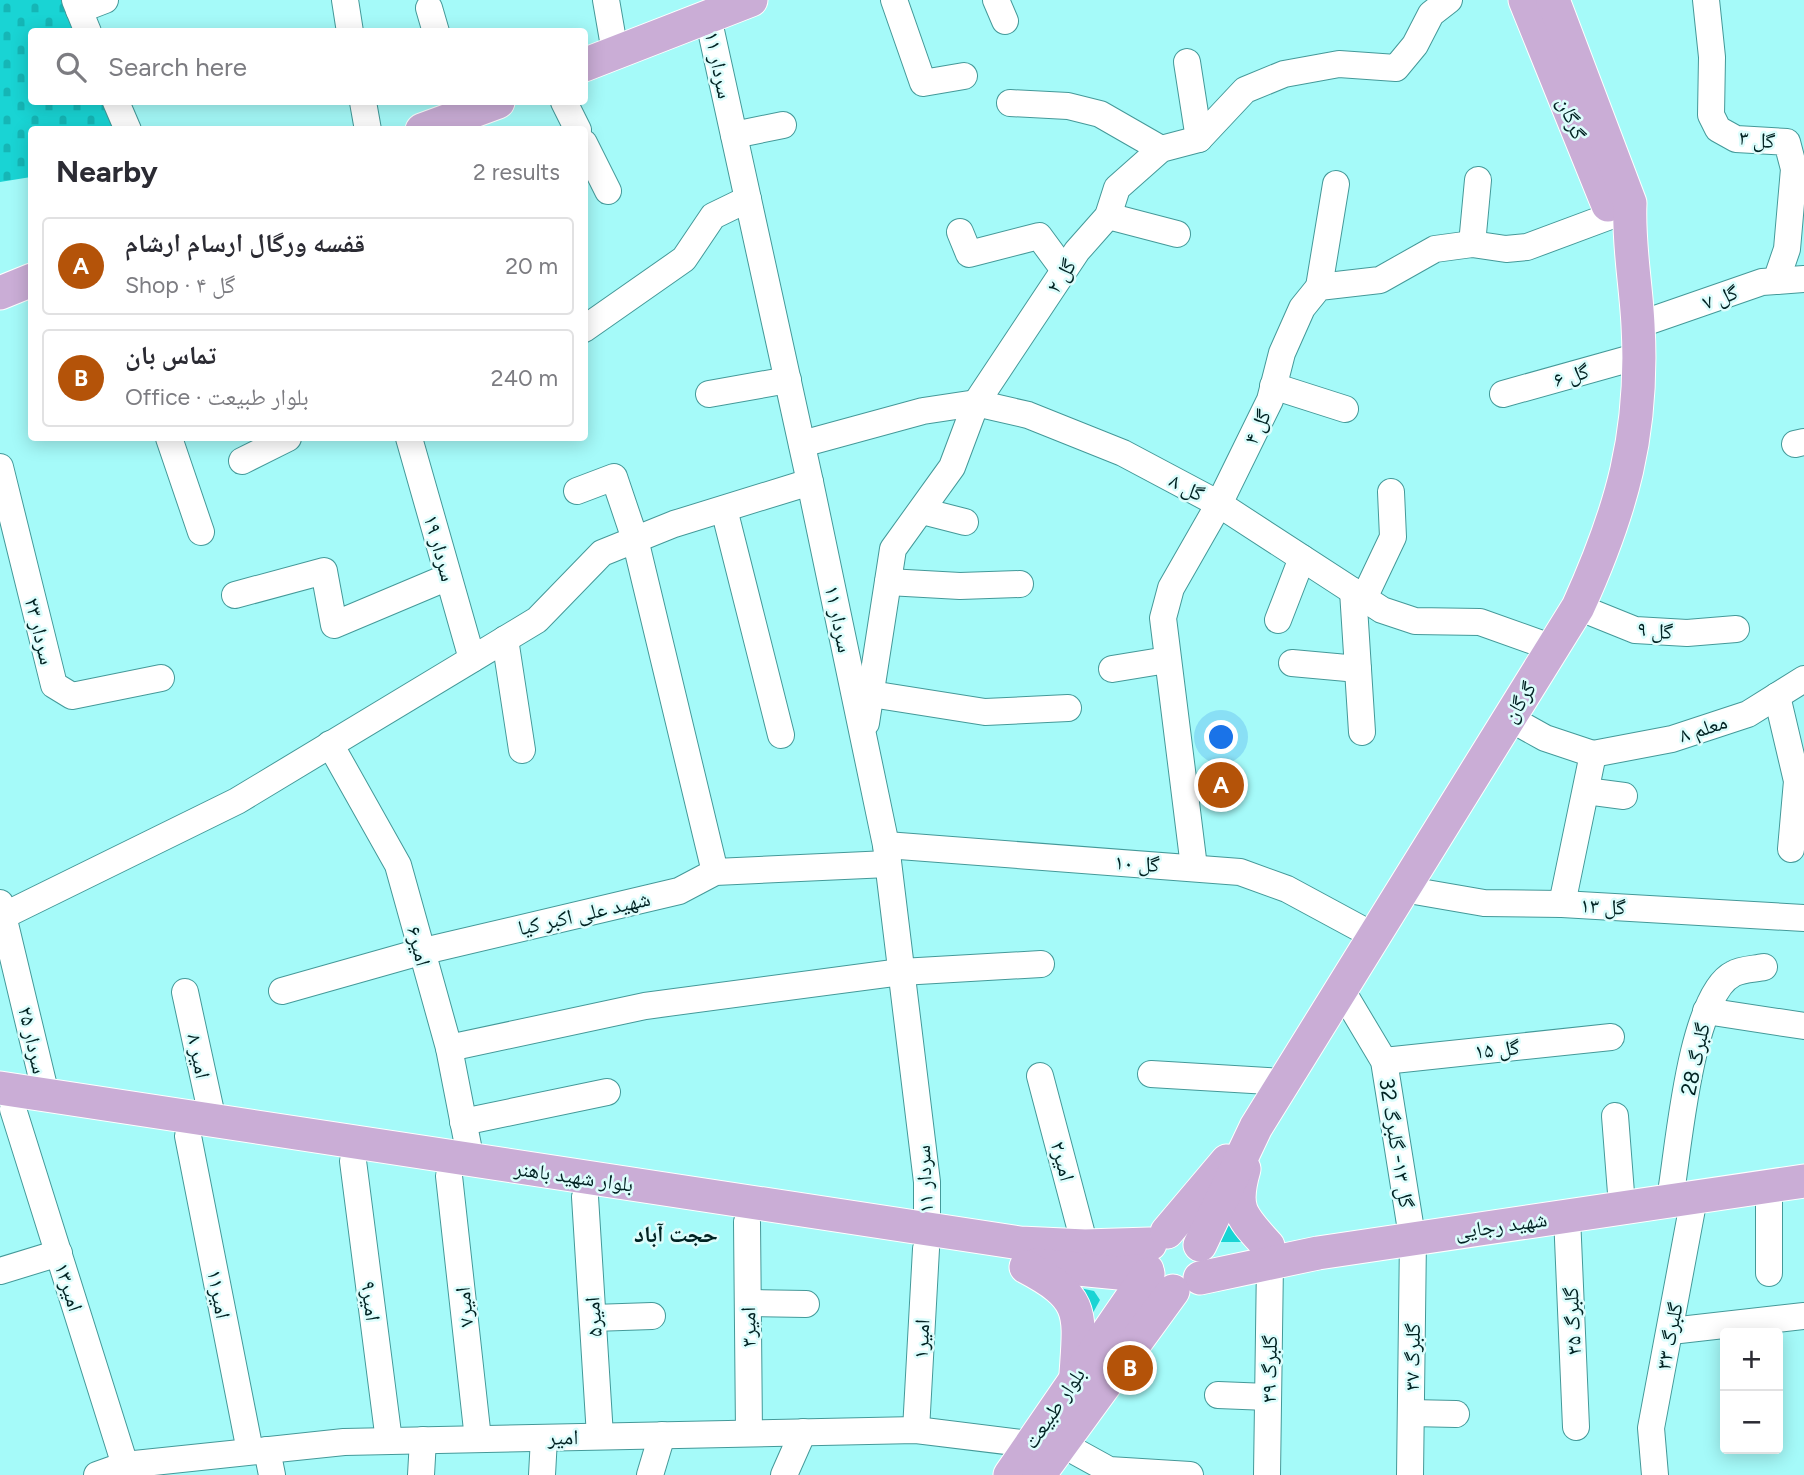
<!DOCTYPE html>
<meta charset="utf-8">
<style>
:root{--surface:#fff;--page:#f7f7f7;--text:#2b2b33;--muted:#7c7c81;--line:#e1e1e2;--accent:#b45309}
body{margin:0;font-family:Figtree,"Noto Naskh Arabic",sans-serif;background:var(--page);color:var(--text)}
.controls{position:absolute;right:21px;bottom:21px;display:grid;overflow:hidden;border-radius:7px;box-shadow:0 4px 18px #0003}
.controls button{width:63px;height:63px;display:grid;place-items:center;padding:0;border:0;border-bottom:2px solid var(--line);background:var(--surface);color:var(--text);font:35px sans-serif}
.you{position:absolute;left:1222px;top:738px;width:24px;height:24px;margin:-18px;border:5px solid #fff;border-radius:50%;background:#1a73e8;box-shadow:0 0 0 10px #1a73e833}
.badge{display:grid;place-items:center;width:46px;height:46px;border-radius:50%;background:var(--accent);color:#fff;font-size:23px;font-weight:700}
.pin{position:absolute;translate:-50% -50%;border:4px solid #fff;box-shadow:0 2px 7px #0006}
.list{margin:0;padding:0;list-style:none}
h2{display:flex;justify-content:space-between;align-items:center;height:91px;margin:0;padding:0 28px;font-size:30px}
h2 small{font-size:23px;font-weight:400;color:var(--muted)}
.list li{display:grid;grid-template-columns:46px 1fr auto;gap:21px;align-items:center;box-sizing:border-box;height:98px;margin:0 14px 14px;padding:0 14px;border:2px solid var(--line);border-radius:7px}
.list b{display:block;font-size:26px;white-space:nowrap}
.list p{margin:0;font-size:23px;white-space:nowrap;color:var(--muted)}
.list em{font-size:23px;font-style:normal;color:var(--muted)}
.icon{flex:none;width:38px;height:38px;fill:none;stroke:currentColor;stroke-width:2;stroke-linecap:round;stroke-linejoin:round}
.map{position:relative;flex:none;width:1804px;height:1475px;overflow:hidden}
.search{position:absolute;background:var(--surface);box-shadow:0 4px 18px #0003;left:28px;top:28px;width:560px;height:77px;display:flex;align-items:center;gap:18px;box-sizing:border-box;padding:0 24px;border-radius:7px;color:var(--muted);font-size:26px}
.panel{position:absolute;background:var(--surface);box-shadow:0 4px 18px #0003;left:28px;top:126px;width:560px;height:315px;border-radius:7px}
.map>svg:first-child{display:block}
.green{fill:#19d4d4}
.cemetery{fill:url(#cemetery-stones)}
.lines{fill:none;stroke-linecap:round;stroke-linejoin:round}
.minor-casing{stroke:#499;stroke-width:28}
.major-casing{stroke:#fff;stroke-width:35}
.minor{stroke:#fff;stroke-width:26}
.major{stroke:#caadd6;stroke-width:33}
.labels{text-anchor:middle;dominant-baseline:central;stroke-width:5;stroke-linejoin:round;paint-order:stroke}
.street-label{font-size:21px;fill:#022;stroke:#ddfdfc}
.neighbourhood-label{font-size:23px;font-weight:bold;fill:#022;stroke:#ddfdfc}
</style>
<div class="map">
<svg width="1804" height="1475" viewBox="0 0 1804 1475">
<defs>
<pattern id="cemetery-stones" width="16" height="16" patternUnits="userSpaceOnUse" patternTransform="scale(1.75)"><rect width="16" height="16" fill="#19d4d4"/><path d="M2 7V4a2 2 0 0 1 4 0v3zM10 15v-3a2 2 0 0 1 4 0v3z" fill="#15b6b6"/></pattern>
</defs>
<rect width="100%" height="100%" fill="#a5faf9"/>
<g class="green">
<path d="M 1232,1211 L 1260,1242 L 1215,1242 Z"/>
<path d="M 1070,1286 L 1094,1291 L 1100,1300 L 1089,1320 Z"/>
</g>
<path class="cemetery" d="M 0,0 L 63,0 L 76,31 L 32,32 L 32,102 L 105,102 L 116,129 L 32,130 L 31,177 L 0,182 Z"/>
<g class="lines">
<g class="minor-casing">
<g id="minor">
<path d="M 75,0 L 88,32"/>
<path d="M 345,0 L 350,32"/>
<path d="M 606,0 L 615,52"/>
<path d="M 894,0 L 923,83 L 964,76"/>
<path d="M 996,0 L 1005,21"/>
<path d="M 1706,0 L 1712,57 L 1711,115 L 1718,129 L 1736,139 L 1787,142 L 1794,169 L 1787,249 L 1776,281"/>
<path d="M 429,8 L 436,32"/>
<path d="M 79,10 L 105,0"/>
<path d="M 708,17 L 810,482 L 886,845 L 927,1182 L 927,1229"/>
<path d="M 1187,62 L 1199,139"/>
<path d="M 116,102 L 128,130"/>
<path d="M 363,102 L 368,130"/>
<path d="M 564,102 L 578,130"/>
<path d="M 1010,103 L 1068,106 L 1100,114 L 1161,149"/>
<path d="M 734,135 L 783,125"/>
<path d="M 584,143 L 608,191"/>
<path d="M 1108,216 L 1177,234"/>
<path d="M 960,232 L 969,254 L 1039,236 L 1064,270"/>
<path d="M 1472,244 L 1478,180"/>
<path d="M 1319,287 L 1336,184"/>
<path d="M 1638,325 L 1762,282 L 1804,279"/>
<path d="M 584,329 L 684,259 L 713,216 L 748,199"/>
<path d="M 1273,386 L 1345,409"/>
<path d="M 709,394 L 788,380"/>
<path d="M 1503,394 L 1639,356"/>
<path d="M 169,438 L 201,532"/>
<path d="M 409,438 L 472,659"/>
<path d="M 802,444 L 923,411 L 976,403 L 1028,415 L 1123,453 L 1219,504 L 1382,610 L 1415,621 L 1480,622 L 1553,648"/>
<path d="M 1795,444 L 1804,442"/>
<path d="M 242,461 L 288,438"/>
<path d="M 0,467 L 54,685 L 72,696 L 161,678"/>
<path d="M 577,491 L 614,477 L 635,539 L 715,872"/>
<path d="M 724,509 L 781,735"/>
<path d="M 922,511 L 965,522"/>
<path d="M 888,582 L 960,586 L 1020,584"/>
<path d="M 1353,591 L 1362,732"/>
<path d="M 235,595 L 324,571 L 334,625 L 448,577"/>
<path d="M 1364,598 L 1393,537 L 1391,492"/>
<path d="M 1578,607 L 1635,630 L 1687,633 L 1736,629"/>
<path d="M 1278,620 L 1302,558"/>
<path d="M 505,639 L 522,750"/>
<path d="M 1292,663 L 1358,669"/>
<path d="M 1112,669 L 1167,660"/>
<path d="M 871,694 L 985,712 L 1068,708"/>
<path d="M 1777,696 L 1797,781 L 1791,849"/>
<path d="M 1509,718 L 1545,738 L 1593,754"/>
<path d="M 866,723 L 893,549 L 952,467 L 976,403 L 1077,251 L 1108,216 L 1117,188 L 1161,149 L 1199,139 L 1245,90 L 1284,74 L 1339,64 L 1396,68 L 1415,45 L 1431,14 L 1449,0"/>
<path d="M 330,744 L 398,865 L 449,1048 L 471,1161"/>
<path d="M 1593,754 L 1672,739 L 1748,714 L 1804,679"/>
<path d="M 1586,791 L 1624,796"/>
<path d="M 886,845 L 1240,872 L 1287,889 L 1374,936"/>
<path d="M 1194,867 L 1163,618 L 1171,588 L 1219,504 L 1270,400 L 1282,353 L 1302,308 L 1319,287 L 1380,280 L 1435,249 L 1472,244 L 1506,249 L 1527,247 L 1613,215"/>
<path d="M 1403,889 L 1484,903 L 1562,904 L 1804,918"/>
<path d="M 0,903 L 46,1095"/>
<path d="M 1562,904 L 1593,754"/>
<path d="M 3,916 L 237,801 L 537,620 L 602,553 L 674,524 L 810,482"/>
<path d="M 1341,989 L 1384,1061 L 1410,1224"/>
<path d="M 282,991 L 420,952 L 679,891 L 715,872 L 888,864"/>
<path d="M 185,992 L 213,1121"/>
<path d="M 1706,1011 L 1804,1026"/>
<path d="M 449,1048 L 645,1006 L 901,972 L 1041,964"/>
<path d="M 1384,1061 L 1611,1037"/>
<path d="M 1151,1074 L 1284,1082"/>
<path d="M 1040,1076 L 1085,1246"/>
<path d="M 13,1109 L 125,1465"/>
<path d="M 1615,1116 L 1621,1193"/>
<path d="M 463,1122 L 607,1092"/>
<path d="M 188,1136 L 250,1451"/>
<path d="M 353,1161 L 389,1441"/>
<path d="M 449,1176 L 478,1439"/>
<path d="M 1672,1186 C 1679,1141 1692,994 1733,974 C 1741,969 1755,969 1764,967"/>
<path d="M 1769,1187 L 1769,1273"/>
<path d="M 585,1197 L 600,1436"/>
<path d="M 1567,1216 L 1576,1427"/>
<path d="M 747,1222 L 749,1433"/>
<path d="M 0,1271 L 59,1253"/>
<path d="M 748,1303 L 806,1304"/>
<path d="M 593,1318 L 652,1316"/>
<path d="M 1671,1331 L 1804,1316"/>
<path d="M 1218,1395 L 1268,1397"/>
<path d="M 1411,1413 L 1456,1414"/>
<path d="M 916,1430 L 926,1249"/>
<path d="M 1060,1443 L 1109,1470 L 1190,1475"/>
<path d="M 267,1450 L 272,1475"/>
<path d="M 97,1475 L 125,1465 L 344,1442 L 916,1430 L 1030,1444"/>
<path d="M 421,1475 L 423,1440"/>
<path d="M 542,1475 L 544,1438"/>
<path d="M 650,1475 L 662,1435"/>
<path d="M 784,1475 L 803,1432"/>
<path d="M 1267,1475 L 1270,1262"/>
<path d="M 1410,1475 L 1413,1238"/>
<path d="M 1655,1475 L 1651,1428 L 1694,1198"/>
</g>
</g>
<g class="major-casing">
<g id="major">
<path d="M 1525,0 L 1608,205"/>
<path d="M 584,65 L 751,0"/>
<path d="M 422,130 L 498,102"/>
<path d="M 0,293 L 32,280"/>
<path d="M 0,1088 L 1020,1243 L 1085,1246 L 1150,1244"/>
<path d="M 1244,1169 C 1232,1210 1242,1217 1268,1246"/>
<path d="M 1167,1232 L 1227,1161"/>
<path d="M 1200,1245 L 1256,1127 L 1578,607 C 1622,510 1644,433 1638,325 C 1636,284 1628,244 1630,203 L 1553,0"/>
<path d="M 1037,1265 L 1119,1273 L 1147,1270"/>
<path d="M 1026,1267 C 1085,1298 1080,1313 1076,1374"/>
<path d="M 1200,1278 L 1318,1253 L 1804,1181"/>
<path d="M 1010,1475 L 1148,1274"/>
<path d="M 1039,1475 L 1173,1291"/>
</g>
</g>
<use href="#minor" class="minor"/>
<use href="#major" class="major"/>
</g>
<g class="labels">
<g class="street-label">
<text transform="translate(719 65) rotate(78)">سردار ۱۱</text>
<text transform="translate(1572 118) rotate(68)">گرگان</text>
<text transform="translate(1757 139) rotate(7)">گل ۳</text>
<text transform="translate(1061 276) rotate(-57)">گل ۲</text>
<text transform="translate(1720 297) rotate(-19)">گل ۷</text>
<text transform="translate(1571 375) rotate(-16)">گل ۶</text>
<text transform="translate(1257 427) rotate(-64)">گل ۴</text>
<text transform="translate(1187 487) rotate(28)">گل ۸</text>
<text transform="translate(440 548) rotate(74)">سردار ۱۹</text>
<text transform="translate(839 619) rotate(78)">سردار ۱۱</text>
<text transform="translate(1655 630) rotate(6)">گل ۹</text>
<text transform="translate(40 631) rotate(76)">سردار ۲۳</text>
<text transform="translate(1519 702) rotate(-58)">گرگان</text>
<text transform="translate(1703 728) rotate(-18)">معلم ۸</text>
<text transform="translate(1137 863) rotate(4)">گل ۱۰</text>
<text transform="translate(1603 906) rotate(3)">گل ۱۳</text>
<text transform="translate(584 913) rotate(-13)">شهید علی اکبر کیا</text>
<text transform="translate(419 946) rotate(75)">امیر۶</text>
<text transform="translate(33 1040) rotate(77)">سردار ۲۵</text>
<text transform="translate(1497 1049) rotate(-6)">گل ۱۵</text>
<text transform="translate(199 1056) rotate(78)">امیر ۸</text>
<text transform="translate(1695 1059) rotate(-78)">گلبرگ 28</text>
<text transform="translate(1397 1143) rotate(81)">گل ۱۳- گلبرگ 32</text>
<text transform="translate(1063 1161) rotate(75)">امیر۲</text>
<text transform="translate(574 1176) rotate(8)">بلوار شهید باهنر</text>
<text transform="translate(924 1179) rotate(-93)">سردار ۱۱</text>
<text transform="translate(1501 1225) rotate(-8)">شهید رجایی</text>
<text transform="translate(69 1287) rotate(72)">امیر۱۳</text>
<text transform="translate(219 1294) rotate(79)">امیر۱۱</text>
<text transform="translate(371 1301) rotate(83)">امیر۹</text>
<text transform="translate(464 1307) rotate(-96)">امیر۷</text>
<text transform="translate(593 1317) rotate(-94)">امیر۵</text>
<text transform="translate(1572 1321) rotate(-93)">گلبرگ ۳۵</text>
<text transform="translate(748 1327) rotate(-91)">امیر۳</text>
<text transform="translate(1669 1336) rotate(-79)">گلبرگ ۳۳</text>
<text transform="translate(921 1339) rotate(-87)">امیر۱</text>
<text transform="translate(1412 1357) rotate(-89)">گلبرگ ۳۷</text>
<text transform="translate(1269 1369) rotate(-89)">گلبرگ ۳۹</text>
<text transform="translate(1054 1408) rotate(-56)">بلوار طبیعت</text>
<text transform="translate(563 1437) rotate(-1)">امیر</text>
</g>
<g class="neighbourhood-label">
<text x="676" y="1234">حجت آباد</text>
</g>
</g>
</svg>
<div class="controls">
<button>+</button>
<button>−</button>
</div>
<div class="you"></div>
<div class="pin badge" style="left:1221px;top:785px">A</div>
<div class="pin badge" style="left:1130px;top:1368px">B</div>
<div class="search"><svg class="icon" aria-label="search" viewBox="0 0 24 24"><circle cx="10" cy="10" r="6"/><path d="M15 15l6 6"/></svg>Search here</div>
<section class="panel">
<h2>Nearby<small>2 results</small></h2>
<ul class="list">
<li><span class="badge">A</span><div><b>قفسه ورگال ارسام ارشام</b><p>Shop · گل ۴</p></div><em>20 m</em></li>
<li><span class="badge">B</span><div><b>تماس بان</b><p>Office · بلوار طبیعت</p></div><em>240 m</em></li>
</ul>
</section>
</div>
